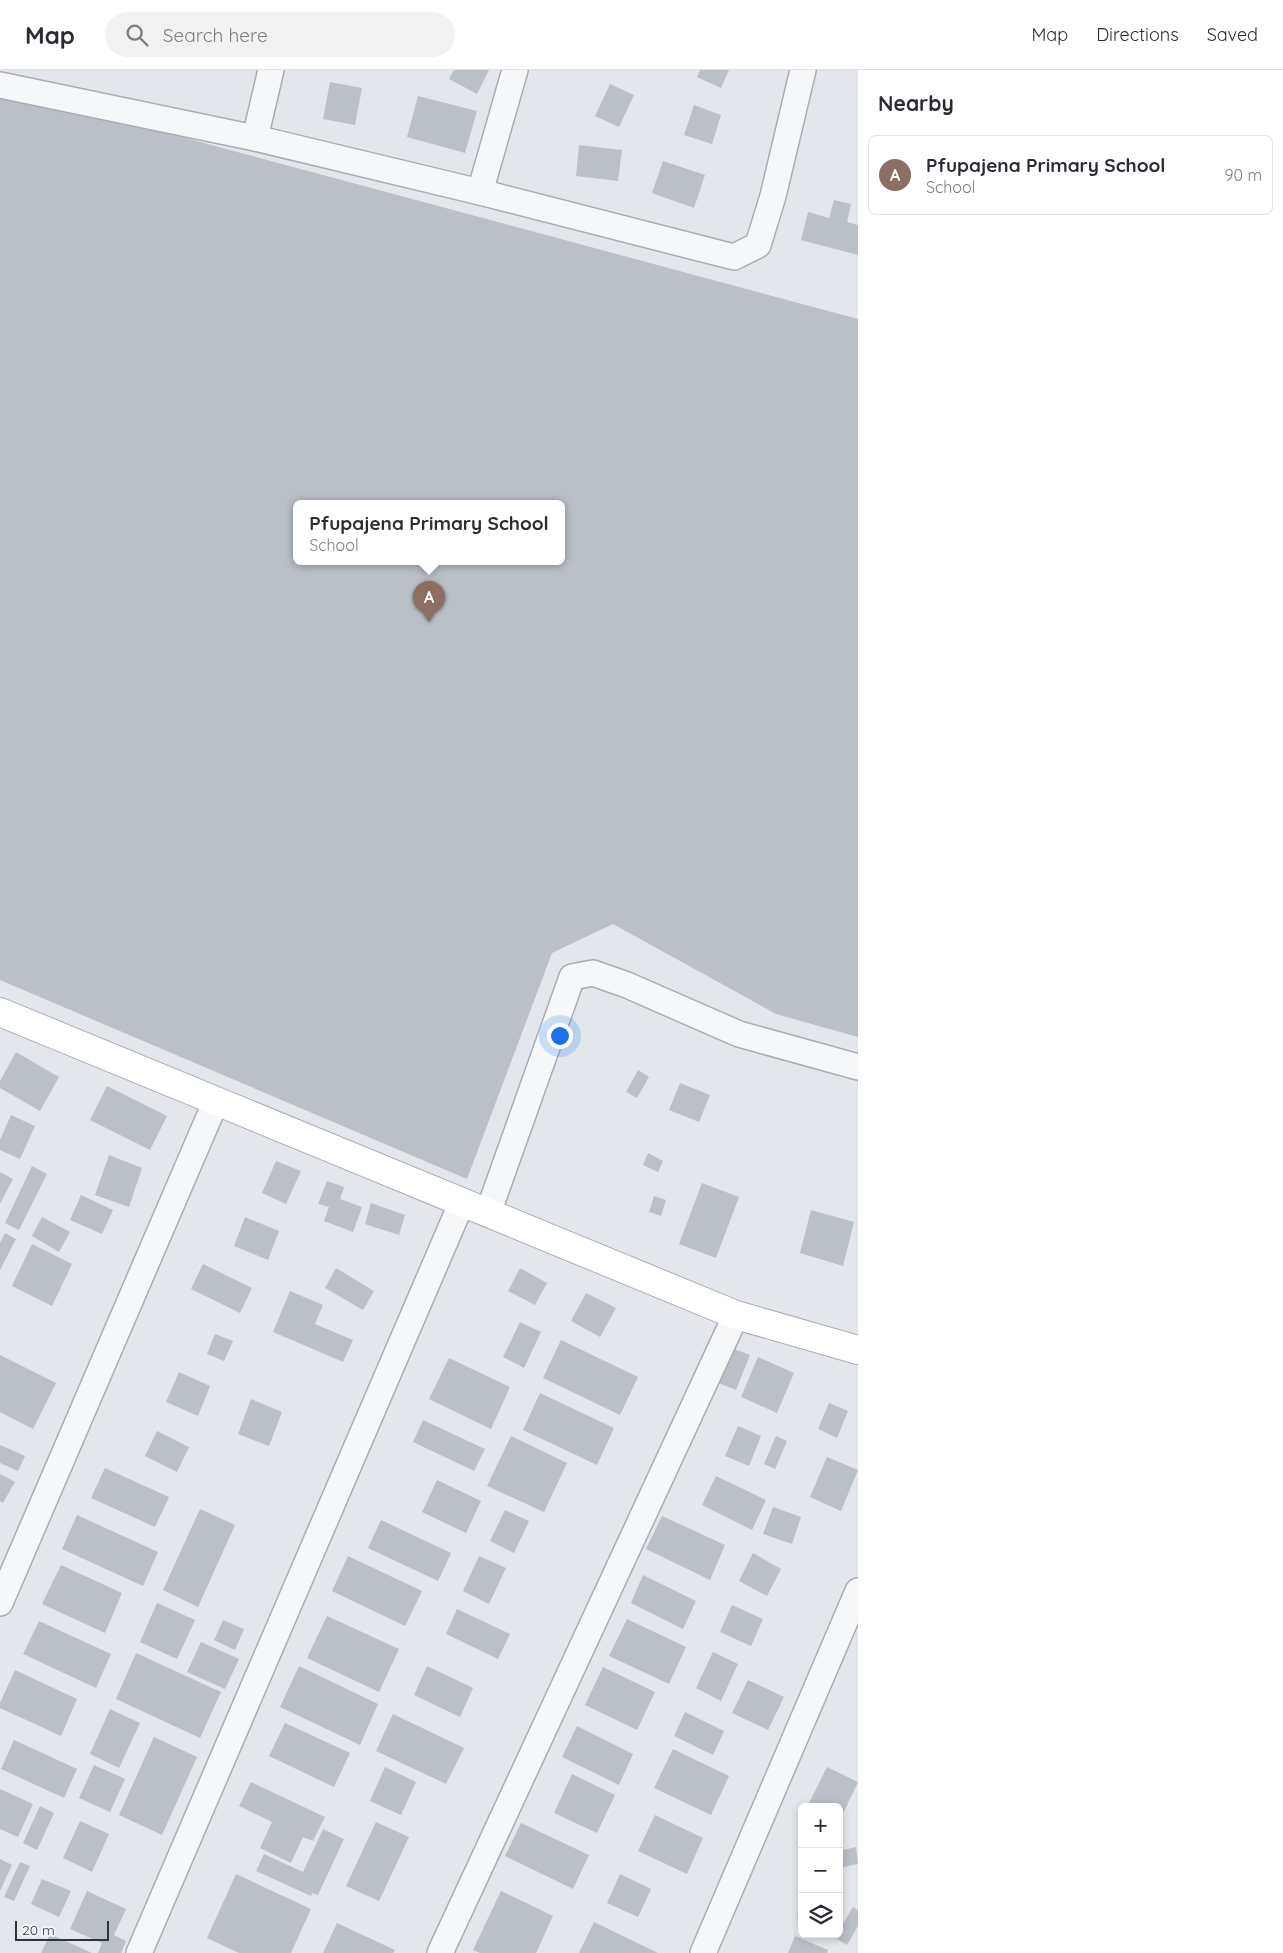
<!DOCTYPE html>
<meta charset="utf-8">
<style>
:root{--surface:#fff;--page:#f2f2f3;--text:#2b2b33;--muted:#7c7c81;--line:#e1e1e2;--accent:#c65267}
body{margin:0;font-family:Quicksand,sans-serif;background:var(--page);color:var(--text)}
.controls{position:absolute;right:15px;bottom:15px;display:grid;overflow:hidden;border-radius:8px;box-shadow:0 2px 8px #0003}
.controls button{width:45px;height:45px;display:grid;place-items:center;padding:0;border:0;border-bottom:1px solid var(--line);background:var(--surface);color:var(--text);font:25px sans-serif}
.scale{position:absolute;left:15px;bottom:12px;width:94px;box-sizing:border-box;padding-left:5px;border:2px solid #2c3441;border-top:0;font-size:14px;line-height:18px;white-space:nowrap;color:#2c3441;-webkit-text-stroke:4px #f3f5f8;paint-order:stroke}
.you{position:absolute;left:559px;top:965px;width:18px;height:18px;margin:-12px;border:4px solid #fff;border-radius:50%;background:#1a73e8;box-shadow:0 0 0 8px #1a73e833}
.badge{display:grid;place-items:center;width:32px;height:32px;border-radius:50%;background:var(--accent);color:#fff;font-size:16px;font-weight:700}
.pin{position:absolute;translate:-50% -41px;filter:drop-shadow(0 1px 2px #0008)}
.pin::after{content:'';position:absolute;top:26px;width:18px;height:15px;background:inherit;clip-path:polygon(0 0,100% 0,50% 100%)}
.popup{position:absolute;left:293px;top:430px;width:272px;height:65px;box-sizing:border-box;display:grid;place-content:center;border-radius:8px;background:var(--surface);filter:drop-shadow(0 1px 4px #0005);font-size:16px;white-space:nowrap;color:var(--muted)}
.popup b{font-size:19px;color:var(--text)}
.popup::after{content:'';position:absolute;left:50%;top:100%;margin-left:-10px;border:10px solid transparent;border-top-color:var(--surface)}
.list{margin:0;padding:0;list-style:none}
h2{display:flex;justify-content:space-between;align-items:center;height:65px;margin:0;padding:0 20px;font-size:21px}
h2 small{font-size:16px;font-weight:400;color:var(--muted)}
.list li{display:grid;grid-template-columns:32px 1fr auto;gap:15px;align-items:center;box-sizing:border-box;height:80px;margin:0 10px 10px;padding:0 10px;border:1px solid var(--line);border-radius:8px}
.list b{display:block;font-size:19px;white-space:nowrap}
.list p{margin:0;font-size:16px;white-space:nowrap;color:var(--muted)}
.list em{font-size:16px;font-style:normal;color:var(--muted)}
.icon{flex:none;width:28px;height:28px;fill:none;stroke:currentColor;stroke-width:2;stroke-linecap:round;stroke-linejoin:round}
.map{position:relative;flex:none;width:858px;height:1883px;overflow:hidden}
header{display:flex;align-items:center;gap:30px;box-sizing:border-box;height:70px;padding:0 25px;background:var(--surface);border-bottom:1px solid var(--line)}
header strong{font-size:24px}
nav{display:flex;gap:28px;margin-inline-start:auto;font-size:18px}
.search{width:350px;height:45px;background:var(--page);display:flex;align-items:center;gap:12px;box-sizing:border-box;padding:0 18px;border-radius:28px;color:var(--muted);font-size:19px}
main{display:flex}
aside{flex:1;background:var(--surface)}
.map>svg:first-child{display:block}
.building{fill:#bbc0c7;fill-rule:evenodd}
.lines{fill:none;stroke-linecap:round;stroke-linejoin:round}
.street-casing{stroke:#a8adb4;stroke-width:28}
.secondary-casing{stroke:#a8adb4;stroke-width:30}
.street{stroke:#f6f7f9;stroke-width:25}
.secondary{stroke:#fff;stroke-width:28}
</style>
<header>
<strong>Map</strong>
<div class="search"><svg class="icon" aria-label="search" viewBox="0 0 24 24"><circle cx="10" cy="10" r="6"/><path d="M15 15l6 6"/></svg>Search here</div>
<nav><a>Map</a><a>Directions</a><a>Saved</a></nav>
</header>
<main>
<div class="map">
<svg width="858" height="1883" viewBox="0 0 858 1883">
<rect width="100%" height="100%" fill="#e3e6ea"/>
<g class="building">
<path d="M 454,0 L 489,0 L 477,24 L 449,9 Z"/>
<path d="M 700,0 L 729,0 L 721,18 L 697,7 Z"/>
<path d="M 330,12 L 362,18 L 355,55 L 323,49 Z"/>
<path d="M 610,14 L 634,25 L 619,57 L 595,46 Z"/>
<path d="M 0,18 L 858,249 L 858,967 L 776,944 L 613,854 L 552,883 L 467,1109 L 0,910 ZM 296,433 L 562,433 L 562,491 L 296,491 Z"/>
<path d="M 418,26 L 477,41 L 465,83 L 407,67 Z"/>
<path d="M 694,35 L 721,45 L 712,74 L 684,65 Z"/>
<path d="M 579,75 L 622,80 L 618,111 L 576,106 Z"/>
<path d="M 663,91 L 705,105 L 694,138 L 652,123 Z"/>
<path d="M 834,130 L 851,134 L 847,152 L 858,155 L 858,185 L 801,170 L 808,142 L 829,148 Z"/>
<path d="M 16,982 L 59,1007 L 40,1041 L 0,1018 L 0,1011 Z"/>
<path d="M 638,1000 L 649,1007 L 637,1028 L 626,1022 Z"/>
<path d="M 680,1013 L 710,1025 L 699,1052 L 669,1040 Z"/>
<path d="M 107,1016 L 167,1046 L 150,1080 L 90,1050 Z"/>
<path d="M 11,1045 L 35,1056 L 20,1089 L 0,1080 L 0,1070 Z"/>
<path d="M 648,1083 L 663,1091 L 658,1102 L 643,1095 Z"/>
<path d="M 109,1085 L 142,1098 L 129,1137 L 95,1125 Z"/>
<path d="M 276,1091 L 301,1101 L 286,1134 L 262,1123 Z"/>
<path d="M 32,1096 L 47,1104 L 19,1160 L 5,1153 Z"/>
<path d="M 0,1102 L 13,1109 L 0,1134 Z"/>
<path d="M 327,1111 L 344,1117 L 340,1129 L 362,1137 L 353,1162 L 324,1151 L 329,1137 L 318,1134 Z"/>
<path d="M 702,1113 L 739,1127 L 716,1188 L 679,1174 Z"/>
<path d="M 81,1125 L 113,1140 L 102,1164 L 70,1150 Z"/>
<path d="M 654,1126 L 666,1130 L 661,1146 L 649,1142 Z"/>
<path d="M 371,1133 L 405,1145 L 399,1165 L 365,1154 Z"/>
<path d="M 811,1140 L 854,1152 L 843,1196 L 800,1183 Z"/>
<path d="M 42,1147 L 70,1162 L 59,1182 L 32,1166 Z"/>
<path d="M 245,1147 L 279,1161 L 268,1190 L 234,1176 Z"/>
<path d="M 5,1163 L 16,1169 L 0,1200 L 0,1173 Z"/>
<path d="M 32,1174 L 72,1194 L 52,1236 L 12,1216 Z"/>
<path d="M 203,1194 L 252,1218 L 240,1243 L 191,1219 Z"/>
<path d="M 336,1198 L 374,1221 L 363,1240 L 325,1218 Z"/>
<path d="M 520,1198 L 547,1213 L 535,1235 L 508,1221 Z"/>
<path d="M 290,1221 L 323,1235 L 315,1254 L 353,1270 L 343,1292 L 273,1262 Z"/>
<path d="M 586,1223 L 616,1238 L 600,1267 L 571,1251 Z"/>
<path d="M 520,1252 L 541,1262 L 524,1298 L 503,1287 Z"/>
<path d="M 215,1264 L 233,1271 L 224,1291 L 207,1284 Z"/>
<path d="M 561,1270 L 638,1307 L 620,1345 L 543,1308 Z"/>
<path d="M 729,1277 L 750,1285 L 736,1320 L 716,1312 Z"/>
<path d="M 0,1285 L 56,1313 L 33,1359 L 0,1342 Z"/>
<path d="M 758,1287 L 794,1303 L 777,1343 L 741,1327 Z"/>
<path d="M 449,1288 L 510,1317 L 491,1359 L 429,1329 Z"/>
<path d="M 179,1302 L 210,1316 L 198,1346 L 166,1332 Z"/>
<path d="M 540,1323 L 614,1358 L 597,1395 L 523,1360 Z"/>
<path d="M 251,1329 L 282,1342 L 269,1376 L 238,1364 Z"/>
<path d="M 829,1333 L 848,1341 L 837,1368 L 818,1359 Z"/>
<path d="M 423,1350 L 485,1379 L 474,1401 L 413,1372 Z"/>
<path d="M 738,1356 L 761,1366 L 749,1396 L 725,1386 Z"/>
<path d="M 157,1361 L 189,1377 L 177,1402 L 145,1386 Z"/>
<path d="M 511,1366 L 567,1393 L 544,1442 L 487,1416 Z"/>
<path d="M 776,1366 L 787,1371 L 775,1399 L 764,1394 Z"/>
<path d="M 0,1375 L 25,1386 L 18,1401 L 0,1393 Z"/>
<path d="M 827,1387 L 858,1400 L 841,1441 L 810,1427 Z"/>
<path d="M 105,1398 L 169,1427 L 155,1457 L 91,1428 Z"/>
<path d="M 0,1404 L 15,1412 L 3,1433 L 0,1431 Z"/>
<path d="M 716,1406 L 766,1430 L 752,1460 L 702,1435 Z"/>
<path d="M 437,1410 L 481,1431 L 466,1463 L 422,1442 Z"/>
<path d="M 773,1437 L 801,1447 L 792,1474 L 763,1464 Z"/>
<path d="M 200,1439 L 235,1455 L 198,1537 L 163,1520 Z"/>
<path d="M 505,1440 L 529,1451 L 514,1483 L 490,1471 Z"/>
<path d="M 77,1445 L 158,1482 L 143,1516 L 62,1479 Z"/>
<path d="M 662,1446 L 725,1475 L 710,1510 L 646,1479 Z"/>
<path d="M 381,1450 L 451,1483 L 438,1511 L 368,1478 Z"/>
<path d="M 753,1483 L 781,1499 L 767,1526 L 739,1511 Z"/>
<path d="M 348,1486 L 422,1521 L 405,1556 L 332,1521 Z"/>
<path d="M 479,1486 L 506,1498 L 489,1534 L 463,1521 Z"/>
<path d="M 61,1495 L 122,1523 L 105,1563 L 42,1534 Z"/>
<path d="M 643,1505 L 696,1531 L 683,1559 L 631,1533 Z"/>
<path d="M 157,1533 L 195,1550 L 177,1589 L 140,1572 Z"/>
<path d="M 732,1535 L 763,1549 L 751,1576 L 720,1562 Z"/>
<path d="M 457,1539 L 510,1564 L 498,1589 L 446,1564 Z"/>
<path d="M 327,1546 L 399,1579 L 379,1622 L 307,1588 Z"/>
<path d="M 627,1549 L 686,1577 L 669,1614 L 609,1586 Z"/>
<path d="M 223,1550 L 244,1559 L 235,1580 L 214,1570 Z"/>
<path d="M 39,1551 L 111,1584 L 96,1618 L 23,1584 Z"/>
<path d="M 201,1572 L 239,1589 L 225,1619 L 187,1602 Z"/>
<path d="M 713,1582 L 738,1594 L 721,1631 L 696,1618 Z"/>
<path d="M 136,1583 L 221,1622 L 200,1668 L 116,1629 Z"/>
<path d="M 299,1596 L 378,1634 L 360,1675 L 280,1637 Z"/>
<path d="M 427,1596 L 473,1618 L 460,1647 L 414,1625 Z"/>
<path d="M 603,1597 L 655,1622 L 637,1660 L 585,1635 Z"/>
<path d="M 15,1600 L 77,1629 L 61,1666 L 0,1638 L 0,1633 Z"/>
<path d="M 748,1610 L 784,1627 L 768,1660 L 732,1643 Z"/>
<path d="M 110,1639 L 140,1653 L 119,1698 L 90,1684 Z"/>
<path d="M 685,1642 L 724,1661 L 713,1685 L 674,1666 Z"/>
<path d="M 393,1644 L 464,1678 L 446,1714 L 376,1681 Z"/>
<path d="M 285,1653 L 350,1683 L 334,1717 L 269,1686 Z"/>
<path d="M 577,1656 L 633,1684 L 619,1715 L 562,1687 Z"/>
<path d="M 154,1667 L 197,1687 L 162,1765 L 119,1745 Z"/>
<path d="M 14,1670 L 77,1699 L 64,1728 L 1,1699 Z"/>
<path d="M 673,1679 L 729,1706 L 711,1745 L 654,1718 Z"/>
<path d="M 94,1695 L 125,1709 L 110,1742 L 79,1728 Z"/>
<path d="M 385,1697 L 416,1712 L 401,1745 L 370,1731 Z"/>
<path d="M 827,1697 L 858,1712 L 839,1752 L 839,1737 L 812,1737 L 808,1735 Z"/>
<path d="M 572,1704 L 615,1725 L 597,1763 L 554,1743 Z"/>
<path d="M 251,1712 L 325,1747 L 313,1771 L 303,1767 L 291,1793 L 260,1778 L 272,1752 L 239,1736 Z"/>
<path d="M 0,1719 L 33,1734 L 18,1767 L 0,1759 Z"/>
<path d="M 40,1736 L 54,1743 L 37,1780 L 23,1773 Z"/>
<path d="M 655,1745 L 703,1768 L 687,1804 L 638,1781 Z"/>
<path d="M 80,1751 L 109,1764 L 92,1802 L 63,1788 Z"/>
<path d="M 376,1752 L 409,1767 L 379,1831 L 346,1816 Z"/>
<path d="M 521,1753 L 589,1785 L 573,1819 L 505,1786 Z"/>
<path d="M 323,1759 L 344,1769 L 318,1825 L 312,1823 L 311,1826 L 256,1801 L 264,1784 L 303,1802 Z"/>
<path d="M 856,1777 L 858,1794 L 839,1798 L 839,1781 Z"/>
<path d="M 0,1789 L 12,1795 L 0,1821 Z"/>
<path d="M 20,1792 L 30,1796 L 14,1831 L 4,1827 Z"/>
<path d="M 236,1804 L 311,1839 L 291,1883 L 239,1883 L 207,1868 Z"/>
<path d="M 620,1804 L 651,1819 L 638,1847 L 607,1833 Z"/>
<path d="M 42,1809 L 71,1821 L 59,1847 L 31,1834 Z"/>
<path d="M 87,1821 L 126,1839 L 114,1865 L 126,1871 L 121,1883 L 98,1883 L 102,1873 L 70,1859 Z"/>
<path d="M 501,1821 L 553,1846 L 536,1883 L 480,1883 L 473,1880 Z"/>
<path d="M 802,1835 L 802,1847 L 797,1845 Z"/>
<path d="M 853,1837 L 858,1840 L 858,1856 L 847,1875 L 835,1868 L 837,1864 L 839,1864 L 839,1860 Z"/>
<path d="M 594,1852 L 658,1883 L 579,1883 Z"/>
<path d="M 337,1853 L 395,1880 L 393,1883 L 323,1883 Z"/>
<path d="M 50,1864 L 92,1883 L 41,1883 Z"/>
<path d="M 795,1866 L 828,1880 L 827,1883 L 788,1883 Z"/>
</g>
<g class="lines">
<g class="street-casing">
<g id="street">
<path d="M 0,15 L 255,68 L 480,122 L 734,187 L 758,175 L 773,126 L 803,0"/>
<path d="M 255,68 L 271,0"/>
<path d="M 480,122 L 515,0"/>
<path d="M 488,1143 L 572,907 L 593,903 L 627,915 L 739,964 L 858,997"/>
<path d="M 0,1533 L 216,1031"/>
<path d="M 139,1883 L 462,1132"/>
<path d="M 440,1883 L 736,1245"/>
<path d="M 703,1883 L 858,1521"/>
</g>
</g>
<g class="secondary-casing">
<path id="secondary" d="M 0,942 L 736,1245 L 858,1280"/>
</g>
<use href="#street" class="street"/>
<use href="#secondary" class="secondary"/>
</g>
</svg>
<div class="controls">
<button>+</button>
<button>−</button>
<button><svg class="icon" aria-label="layers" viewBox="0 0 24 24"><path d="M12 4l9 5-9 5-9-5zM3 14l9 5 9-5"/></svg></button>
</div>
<div class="scale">20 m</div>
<div class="you"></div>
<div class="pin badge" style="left:429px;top:552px;background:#8d6e63">A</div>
<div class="popup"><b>Pfupajena Primary School</b>School</div>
</div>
<aside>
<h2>Nearby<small></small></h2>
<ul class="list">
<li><span class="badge" style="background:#8d6e63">A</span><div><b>Pfupajena Primary School</b><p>School</p></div><em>90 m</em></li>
</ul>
</aside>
</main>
